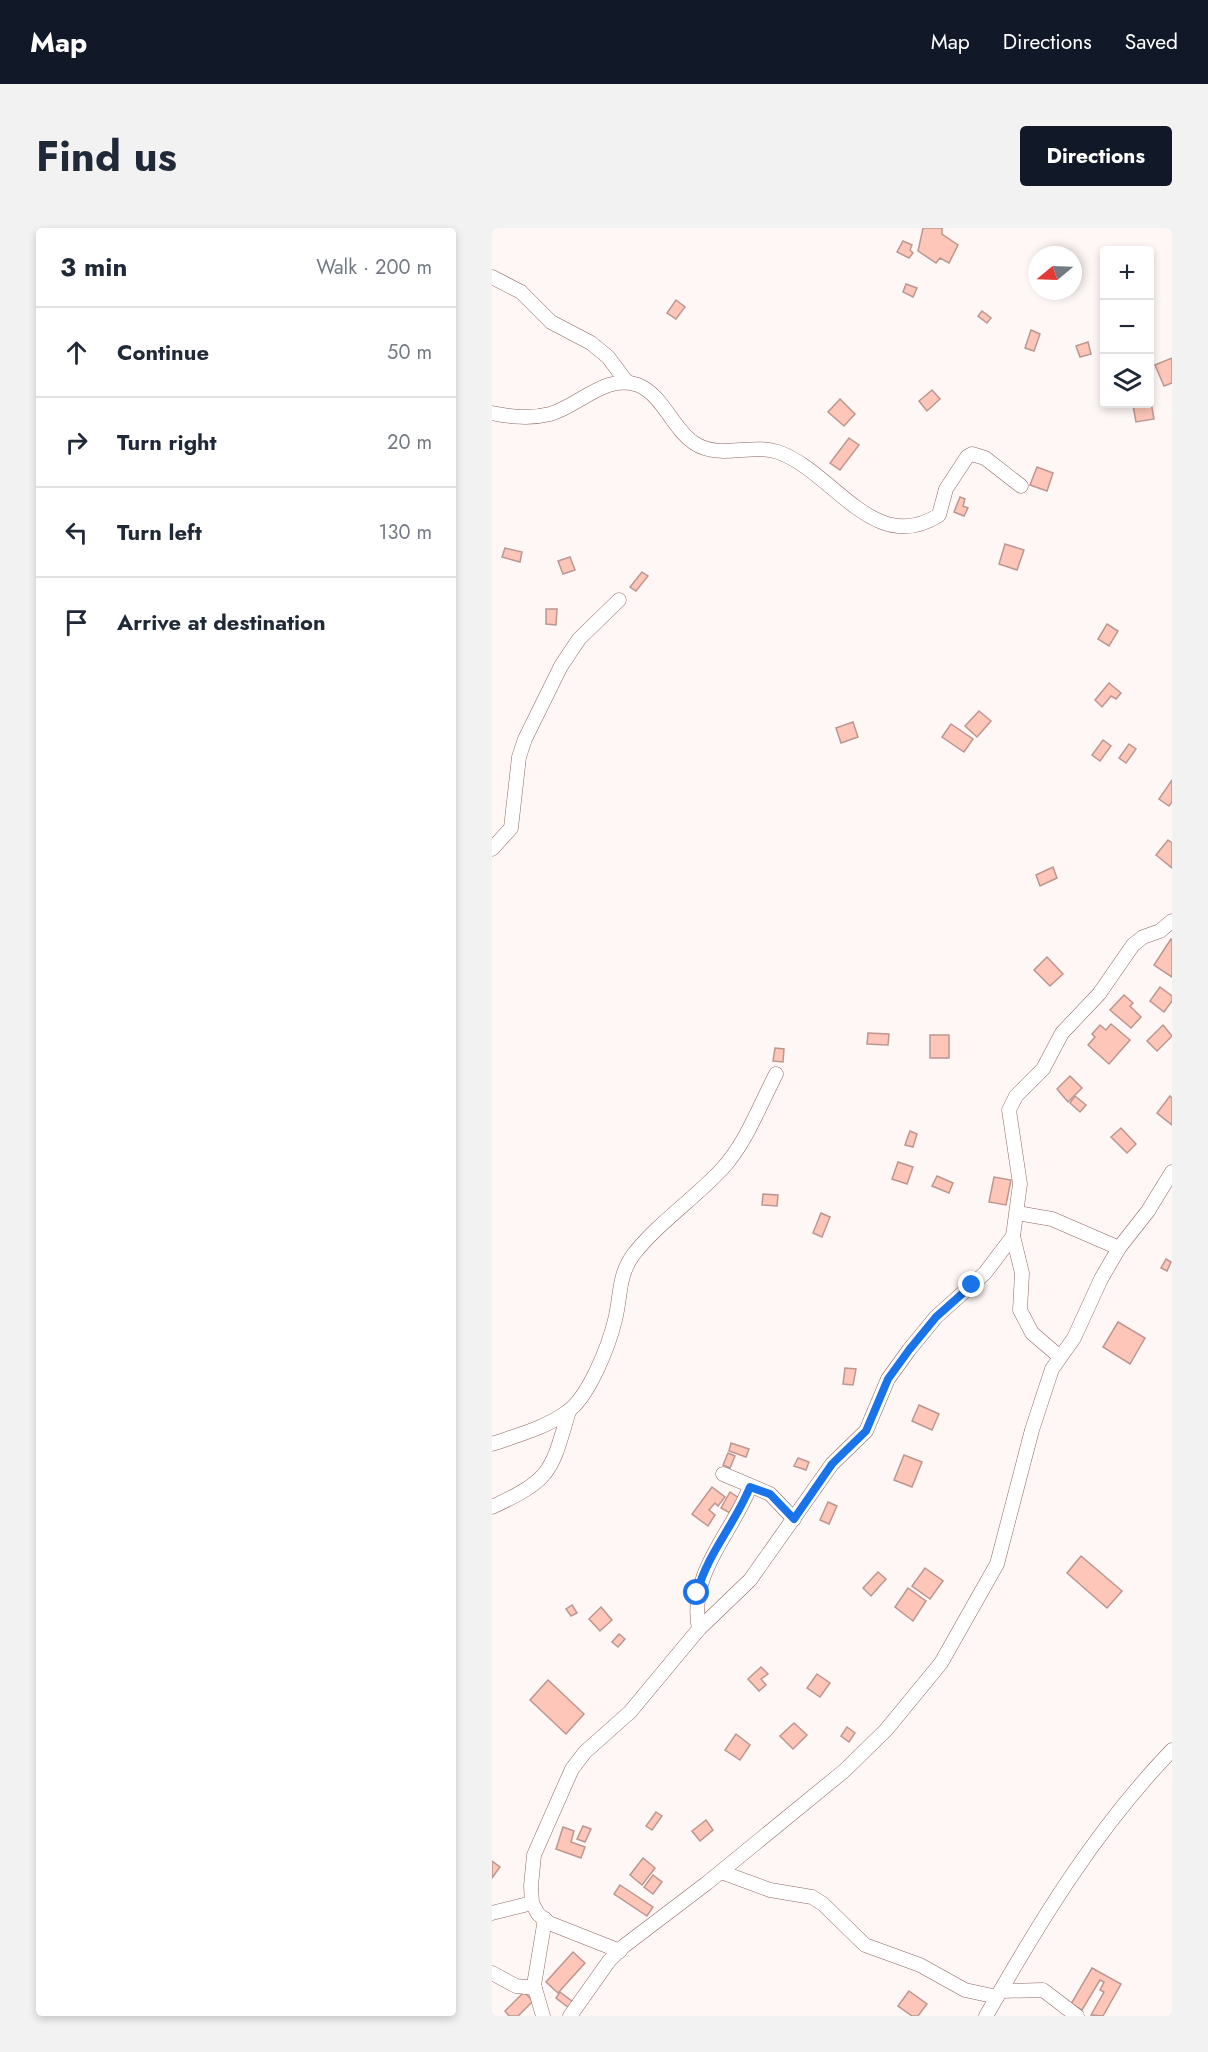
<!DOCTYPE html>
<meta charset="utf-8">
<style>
:root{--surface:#fff;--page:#f2f2f3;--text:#1f2937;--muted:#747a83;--line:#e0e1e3;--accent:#111827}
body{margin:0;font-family:Jost,sans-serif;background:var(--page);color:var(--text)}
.controls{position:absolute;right:18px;top:18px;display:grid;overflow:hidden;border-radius:6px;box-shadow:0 3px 9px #0003}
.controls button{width:54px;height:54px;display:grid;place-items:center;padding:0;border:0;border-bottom:2px solid var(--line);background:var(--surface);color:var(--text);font:30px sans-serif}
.compass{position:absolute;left:536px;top:18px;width:54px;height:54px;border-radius:50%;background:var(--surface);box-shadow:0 3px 9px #0003;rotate:251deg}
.stop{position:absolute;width:18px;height:18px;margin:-14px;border:4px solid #1a73e8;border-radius:50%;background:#fff}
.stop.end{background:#1a73e8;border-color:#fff;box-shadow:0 2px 6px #0008}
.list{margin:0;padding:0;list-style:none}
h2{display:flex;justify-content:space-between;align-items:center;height:78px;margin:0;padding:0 24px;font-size:26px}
h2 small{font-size:20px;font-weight:400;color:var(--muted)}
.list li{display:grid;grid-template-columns:39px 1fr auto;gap:18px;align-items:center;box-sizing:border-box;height:90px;padding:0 24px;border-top:2px solid var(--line)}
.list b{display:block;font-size:22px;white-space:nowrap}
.list em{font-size:20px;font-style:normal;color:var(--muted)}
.icon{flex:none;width:33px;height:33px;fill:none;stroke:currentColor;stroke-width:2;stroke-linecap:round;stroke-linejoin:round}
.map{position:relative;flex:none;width:680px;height:1788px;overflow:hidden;border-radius:6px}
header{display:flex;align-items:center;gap:36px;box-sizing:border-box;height:84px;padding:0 30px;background:var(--accent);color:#fff}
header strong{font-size:28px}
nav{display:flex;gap:33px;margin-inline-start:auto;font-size:21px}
.intro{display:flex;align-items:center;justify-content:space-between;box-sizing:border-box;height:144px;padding:0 36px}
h1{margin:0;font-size:42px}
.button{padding:15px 27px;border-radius:6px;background:var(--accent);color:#fff;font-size:21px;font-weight:700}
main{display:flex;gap:36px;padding:0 36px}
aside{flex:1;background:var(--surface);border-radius:6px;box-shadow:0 3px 9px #0003}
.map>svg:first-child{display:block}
.building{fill:#fec5b9;stroke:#bc978f;stroke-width:1.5}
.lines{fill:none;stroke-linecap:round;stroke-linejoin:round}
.street-casing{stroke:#8b6861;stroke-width:15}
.street{stroke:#fff;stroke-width:14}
.route{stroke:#1a73e8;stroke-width:8}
</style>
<header>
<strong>Map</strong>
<nav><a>Map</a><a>Directions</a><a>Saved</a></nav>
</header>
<div class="intro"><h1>Find us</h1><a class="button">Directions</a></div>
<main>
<aside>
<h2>3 min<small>Walk · 200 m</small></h2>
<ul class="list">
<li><svg class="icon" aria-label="ahead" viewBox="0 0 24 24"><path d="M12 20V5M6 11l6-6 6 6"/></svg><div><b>Continue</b></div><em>50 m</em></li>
<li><svg class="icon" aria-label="right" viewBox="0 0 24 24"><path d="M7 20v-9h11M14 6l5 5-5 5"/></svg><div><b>Turn right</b></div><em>20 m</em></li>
<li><svg class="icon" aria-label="left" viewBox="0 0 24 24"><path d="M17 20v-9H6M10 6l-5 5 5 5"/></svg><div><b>Turn left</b></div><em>130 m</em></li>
<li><svg class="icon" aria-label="arrive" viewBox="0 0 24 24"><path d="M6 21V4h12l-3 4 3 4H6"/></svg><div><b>Arrive at destination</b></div></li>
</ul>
</aside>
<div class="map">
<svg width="680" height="1788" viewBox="0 0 680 1788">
<rect width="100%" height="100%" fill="#fff7f5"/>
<g class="building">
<path d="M 431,0 L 450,0 L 450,6 L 466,17 L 457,35 L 448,30 L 444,35 L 426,23 Z"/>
<path d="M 411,13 L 420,17 L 418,22 L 421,25 L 417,30 L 405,24 Z"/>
<path d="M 414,56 L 425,60 L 421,69 L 411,64 Z"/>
<path d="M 184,72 L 193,79 L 184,91 L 175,85 Z"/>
<path d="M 490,83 L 499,90 L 495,95 L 486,88 Z"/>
<path d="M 539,102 L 548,106 L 542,123 L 533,120 Z"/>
<path d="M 596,114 L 599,126 L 588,129 L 584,118 Z"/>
<path d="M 680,130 L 680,155 L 672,158 L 663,137 Z"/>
<path d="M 440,162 L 448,171 L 435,183 L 427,173 Z"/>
<path d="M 348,171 L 363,186 L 352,198 L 336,184 Z"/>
<path d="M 659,174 L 662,191 L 644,194 L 641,177 Z"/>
<path d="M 357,210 L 367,217 L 348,242 L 338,235 Z"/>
<path d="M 545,239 L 561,245 L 555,263 L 538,257 Z"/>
<path d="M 468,269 L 473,271 L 471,278 L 476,280 L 472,288 L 462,284 Z"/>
<path d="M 513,316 L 532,322 L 525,342 L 507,336 Z"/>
<path d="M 13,320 L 30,324 L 28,334 L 10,329 Z"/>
<path d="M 78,329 L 83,342 L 71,346 L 66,333 Z"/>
<path d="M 150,344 L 156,348 L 144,363 L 138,359 Z"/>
<path d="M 54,381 L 65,381 L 64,397 L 54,396 Z"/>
<path d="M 615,396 L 626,403 L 617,418 L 606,411 Z"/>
<path d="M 617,455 L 629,465 L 624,471 L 619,468 L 610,479 L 603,472 Z"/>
<path d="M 487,483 L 499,493 L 485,509 L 473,498 Z"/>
<path d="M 361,494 L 366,509 L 349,515 L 344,500 Z"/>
<path d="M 459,496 L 481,511 L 472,524 L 450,509 Z"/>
<path d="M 611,512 L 619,518 L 608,533 L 600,527 Z"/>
<path d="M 637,516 L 644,521 L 634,535 L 627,530 Z"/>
<path d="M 680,552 L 680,574 L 677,578 L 667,571 Z"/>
<path d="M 676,612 L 680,615 L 680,640 L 664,627 Z"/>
<path d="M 561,639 L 565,650 L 548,658 L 544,647 Z"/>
<path d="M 679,711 L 680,712 L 680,749 L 662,737 Z"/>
<path d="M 555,729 L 571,746 L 558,758 L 542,742 Z"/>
<path d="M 668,759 L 680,768 L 680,773 L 672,784 L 658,773 Z"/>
<path d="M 632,767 L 641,775 L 638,778 L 649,789 L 639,800 L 618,782 Z"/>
<path d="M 619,796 L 638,812 L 617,836 L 596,817 L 603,809 L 600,806 L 608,797 L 614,802 Z"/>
<path d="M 671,797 L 680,808 L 665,823 L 655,813 Z"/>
<path d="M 376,805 L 397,806 L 396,817 L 375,816 Z"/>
<rect x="438" y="807" width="19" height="23"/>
<path d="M 283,820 L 292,821 L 291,834 L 281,833 Z"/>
<path d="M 578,848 L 590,860 L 576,874 L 565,861 Z"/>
<path d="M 583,868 L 594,877 L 588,884 L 578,875 Z"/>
<path d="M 678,868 L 680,870 L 680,897 L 665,885 Z"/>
<path d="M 629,900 L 644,916 L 635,925 L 619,909 Z"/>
<path d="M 418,903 L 425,906 L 421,919 L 413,917 Z"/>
<path d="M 406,934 L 421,939 L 415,956 L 400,951 Z"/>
<path d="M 445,948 L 461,955 L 457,965 L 440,958 Z"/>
<path d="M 502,949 L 519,952 L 514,977 L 497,974 Z"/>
<path d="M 271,966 L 286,967 L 285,978 L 270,977 Z"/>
<path d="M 329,985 L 338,989 L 330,1009 L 321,1005 Z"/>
<path d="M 674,1031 L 679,1034 L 675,1043 L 669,1040 Z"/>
<path d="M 626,1094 L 653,1110 L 638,1136 L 611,1119 Z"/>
<path d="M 353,1140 L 364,1141 L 361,1157 L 351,1156 Z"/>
<path d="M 427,1177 L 447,1186 L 440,1202 L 420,1193 Z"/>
<path d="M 239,1215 L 257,1221 L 254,1229 L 237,1223 Z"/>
<path d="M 236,1225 L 243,1228 L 238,1240 L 231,1237 Z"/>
<path d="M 412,1227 L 430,1234 L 420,1259 L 402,1252 Z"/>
<path d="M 306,1230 L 317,1234 L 314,1242 L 302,1238 Z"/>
<path d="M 220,1259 L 233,1269 L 226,1278 L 223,1275 L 217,1282 L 223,1287 L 216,1298 L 200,1286 Z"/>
<path d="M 238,1264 L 247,1270 L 238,1285 L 229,1280 Z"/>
<path d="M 336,1274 L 345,1278 L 337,1296 L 328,1292 Z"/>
<path d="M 589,1328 L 630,1363 L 615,1380 L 575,1345 Z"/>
<path d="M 433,1340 L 451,1353 L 438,1371 L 420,1358 Z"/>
<path d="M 386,1344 L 394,1351 L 379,1368 L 371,1360 Z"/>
<path d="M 416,1360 L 434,1373 L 421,1393 L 403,1379 Z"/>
<path d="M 80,1377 L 85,1385 L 79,1388 L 74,1381 Z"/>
<path d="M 109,1379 L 120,1392 L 108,1403 L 97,1391 Z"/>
<path d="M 127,1406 L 133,1411 L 126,1419 L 120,1414 Z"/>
<path d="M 269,1439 L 276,1446 L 269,1451 L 274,1457 L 267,1463 L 256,1451 Z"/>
<path d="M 325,1446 L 338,1455 L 328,1469 L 315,1460 Z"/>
<path d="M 56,1452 L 92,1486 L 74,1506 L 38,1472 Z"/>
<path d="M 302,1495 L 315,1507 L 301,1521 L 288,1508 Z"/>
<path d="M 355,1499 L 363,1505 L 357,1514 L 349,1508 Z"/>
<path d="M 244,1506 L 258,1517 L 248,1532 L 233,1522 Z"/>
<path d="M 164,1584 L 170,1588 L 160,1602 L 154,1598 Z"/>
<path d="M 214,1592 L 221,1602 L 208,1613 L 200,1603 Z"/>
<path d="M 91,1598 L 99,1601 L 93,1614 L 85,1611 Z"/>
<path d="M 71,1599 L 82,1603 L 79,1614 L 93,1619 L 89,1630 L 64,1621 Z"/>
<path d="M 151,1630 L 163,1640 L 150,1657 L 138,1647 Z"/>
<path d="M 0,1633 L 8,1639 L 0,1650 Z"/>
<path d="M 161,1647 L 170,1654 L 161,1666 L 152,1659 Z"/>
<path d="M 128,1657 L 161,1679 L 155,1688 L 122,1666 Z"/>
<path d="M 81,1724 L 93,1735 L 66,1765 L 54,1754 Z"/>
<path d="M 600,1740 L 629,1756 L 611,1788 L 599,1787 L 612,1764 L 608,1762 L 612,1754 L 608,1752 L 590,1782 L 579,1776 Z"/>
<path d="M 417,1763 L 435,1776 L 426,1788 L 420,1788 L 406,1778 Z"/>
<path d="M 32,1764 L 41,1773 L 26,1788 L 17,1788 L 13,1783 Z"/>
<path d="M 68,1764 L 81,1774 L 77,1780 L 64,1770 Z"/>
</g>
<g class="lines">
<g class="street-casing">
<g id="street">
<path d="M 0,49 L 29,64 L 59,94 L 99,115 L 116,129 L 134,153"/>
<path d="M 0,185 C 20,189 38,191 58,186 C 87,178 114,145 146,157 C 171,167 180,200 202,215 C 228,232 259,215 286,224 C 341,243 382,329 447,287 L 454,261 L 475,229 L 480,226 L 493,230 L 529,258"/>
<path d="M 0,621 L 19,600 L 27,529 L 33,511 L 69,438 L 87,411 L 127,372"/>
<path d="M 525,985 L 560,991 L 627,1020"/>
<path d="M 568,1129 L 540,1105 L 528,1082 L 530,1045 L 521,1008 L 528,956 L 517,882 L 524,868 L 551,841 L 570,805 L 607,766 L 641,717 L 651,709 L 668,703 L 680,693"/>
<path d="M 0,1216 C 26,1207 53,1200 75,1184 C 97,1169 117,1117 123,1092 C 129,1068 126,1048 141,1027 C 166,995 202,971 230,941 C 254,915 268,877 284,846"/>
<path d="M 231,1246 L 278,1266 L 302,1291"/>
<path d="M 0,1279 C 60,1251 59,1244 77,1183"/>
<path d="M 207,1401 C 196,1345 239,1307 258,1259"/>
<path d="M 229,1644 L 278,1662 L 320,1669 L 331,1676 L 373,1717 L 428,1737 L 473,1762 L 505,1769"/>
<path d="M 0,1685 L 40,1675"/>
<path d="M 128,1723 L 57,1695 L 46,1686 L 40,1675 L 39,1658 L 42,1627 L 80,1541 L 93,1524 L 138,1484 L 207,1401 L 258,1352 L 340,1236 L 374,1203 L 396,1151 L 417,1122 L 444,1089 L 493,1045 L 521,1008"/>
<path d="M 0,1745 L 24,1758 L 43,1760"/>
<path d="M 509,1763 L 551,1762 L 585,1788"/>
<path d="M 51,1788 L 42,1757 L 53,1691"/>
<path d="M 78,1788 L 117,1733 L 132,1718 L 215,1655 L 352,1543 L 394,1502 L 449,1435 L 505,1336 L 540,1202 L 560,1141 L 582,1110 L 609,1051 L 627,1020 L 656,983 L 680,944"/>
<path d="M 494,1788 C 548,1693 604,1601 680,1522"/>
</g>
</g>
<use href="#street" class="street"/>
</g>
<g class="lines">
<path class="route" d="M 205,1365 C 215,1326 243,1296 258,1259 L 278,1266 L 302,1291 L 340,1236 L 374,1203 L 396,1151 L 417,1122 L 444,1089 L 480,1057"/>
</g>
</svg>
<div class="controls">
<button>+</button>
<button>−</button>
<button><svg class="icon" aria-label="layers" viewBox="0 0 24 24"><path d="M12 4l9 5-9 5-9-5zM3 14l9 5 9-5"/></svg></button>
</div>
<svg class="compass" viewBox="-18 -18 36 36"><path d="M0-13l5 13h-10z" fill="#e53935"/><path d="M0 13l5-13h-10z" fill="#747a83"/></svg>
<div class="stop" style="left:205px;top:1365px"></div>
<div class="stop end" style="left:480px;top:1057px"></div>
</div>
</main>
